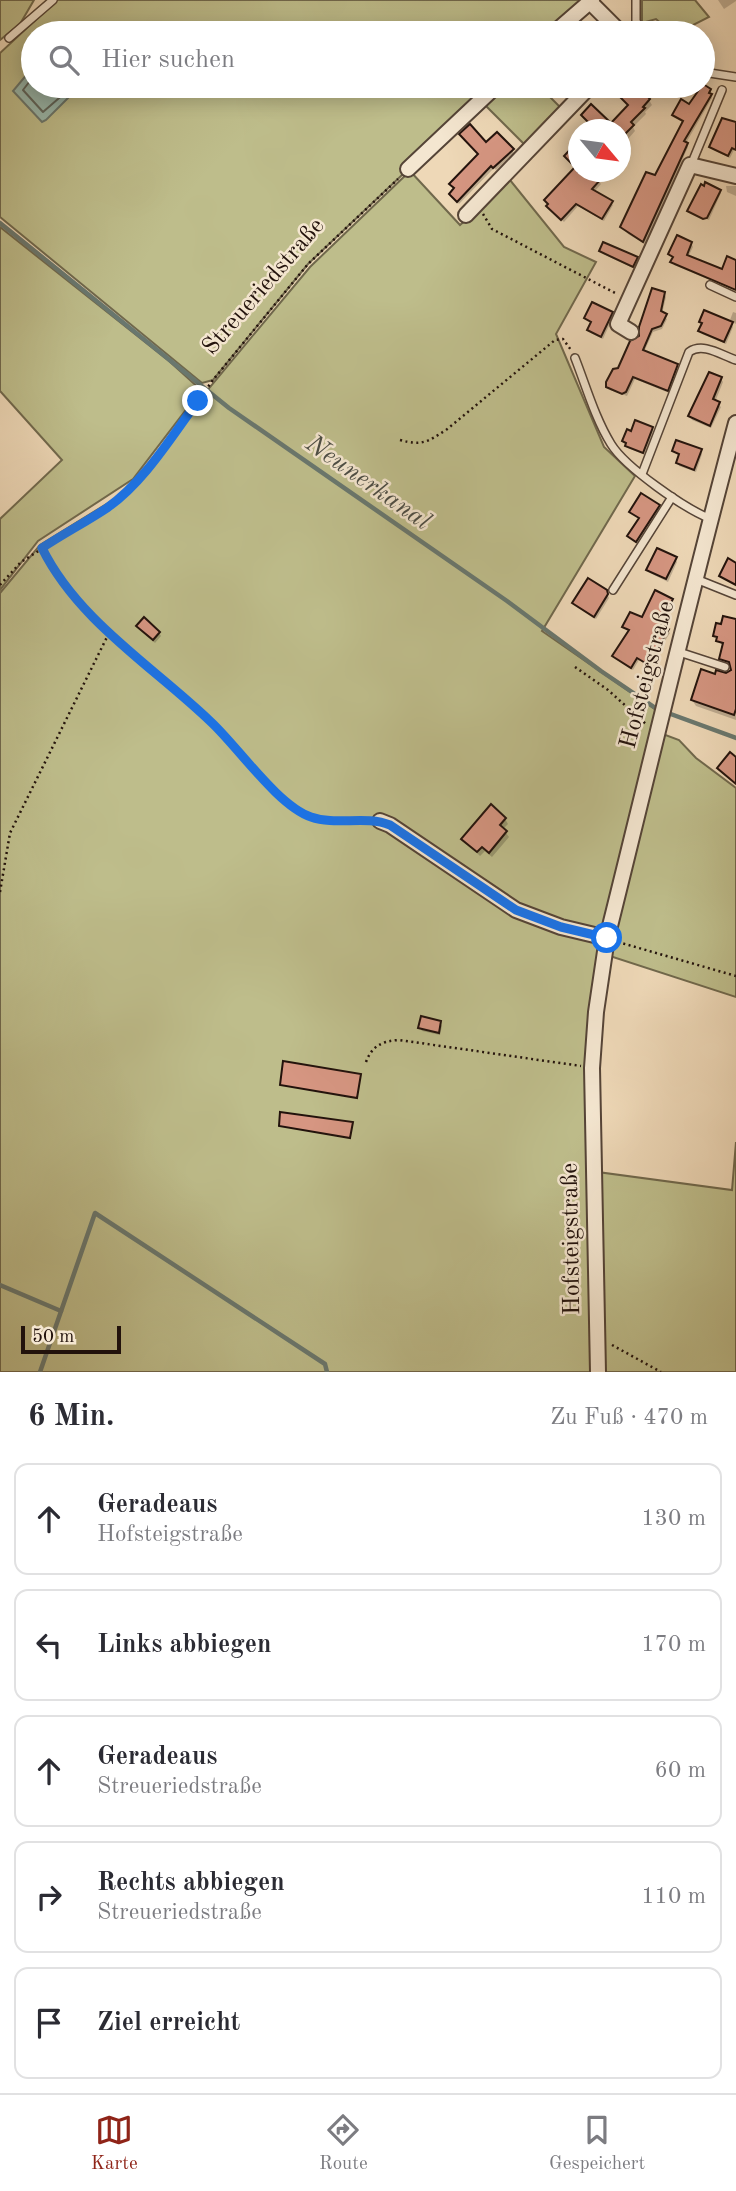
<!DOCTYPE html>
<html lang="de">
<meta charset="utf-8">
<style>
:root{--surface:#fff;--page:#f2f2f3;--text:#2b2b33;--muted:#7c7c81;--line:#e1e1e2;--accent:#8f2418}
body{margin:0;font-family:"Old Standard TT",serif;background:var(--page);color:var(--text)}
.compass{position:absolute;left:568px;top:119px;width:63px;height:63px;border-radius:50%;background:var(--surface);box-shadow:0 4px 18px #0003;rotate:119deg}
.scale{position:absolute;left:21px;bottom:18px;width:100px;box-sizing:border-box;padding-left:7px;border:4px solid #22120c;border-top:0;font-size:19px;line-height:24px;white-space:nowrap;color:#22120c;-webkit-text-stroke:5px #f4e6d0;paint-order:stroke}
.stop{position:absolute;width:21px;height:21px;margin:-16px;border:5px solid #1a73e8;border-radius:50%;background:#fff}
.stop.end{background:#1a73e8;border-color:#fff;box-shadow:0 2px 7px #0008}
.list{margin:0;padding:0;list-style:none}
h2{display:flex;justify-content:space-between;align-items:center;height:91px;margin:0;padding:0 28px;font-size:30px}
h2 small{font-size:23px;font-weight:400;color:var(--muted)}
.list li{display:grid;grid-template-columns:46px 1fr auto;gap:21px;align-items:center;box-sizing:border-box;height:112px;margin:0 14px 14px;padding:0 14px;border:2px solid var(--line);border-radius:14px}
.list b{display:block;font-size:26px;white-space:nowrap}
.list p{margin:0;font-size:23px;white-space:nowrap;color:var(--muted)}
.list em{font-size:23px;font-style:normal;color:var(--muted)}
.icon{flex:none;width:38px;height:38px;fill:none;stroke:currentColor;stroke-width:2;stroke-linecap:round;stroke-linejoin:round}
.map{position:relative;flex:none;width:736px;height:1372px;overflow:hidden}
.search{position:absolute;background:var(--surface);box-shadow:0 4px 18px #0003;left:21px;right:21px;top:21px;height:77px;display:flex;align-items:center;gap:18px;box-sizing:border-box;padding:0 24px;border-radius:38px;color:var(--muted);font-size:26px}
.sheet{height:721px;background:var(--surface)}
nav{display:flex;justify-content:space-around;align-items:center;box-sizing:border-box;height:98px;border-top:2px solid var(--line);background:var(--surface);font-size:19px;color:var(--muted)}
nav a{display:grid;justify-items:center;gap:4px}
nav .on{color:var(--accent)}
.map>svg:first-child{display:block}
.green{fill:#bebd8b;stroke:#70684c;stroke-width:2}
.water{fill:#99baaf;stroke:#69776e;stroke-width:2}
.shadow{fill:#0003}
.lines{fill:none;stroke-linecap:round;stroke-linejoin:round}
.shore{stroke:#5e665e;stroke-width:2}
.stream{stroke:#69776e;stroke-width:4.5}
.building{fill:#d69682;stroke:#22120c;stroke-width:2}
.service-casing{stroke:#554437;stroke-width:10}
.minor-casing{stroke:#554437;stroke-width:18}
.path{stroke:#22120c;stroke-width:2.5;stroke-dasharray:2 3.5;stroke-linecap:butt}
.service{stroke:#f4e6d0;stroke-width:7}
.minor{stroke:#f4e6d0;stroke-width:14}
.route{stroke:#1a73e8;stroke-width:9}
.labels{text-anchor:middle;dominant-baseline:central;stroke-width:5;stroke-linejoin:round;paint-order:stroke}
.street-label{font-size:24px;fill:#22120c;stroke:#f4e6d0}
.water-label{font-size:26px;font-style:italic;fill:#4c4d45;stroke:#f4e6d0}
</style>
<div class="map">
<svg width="736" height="1372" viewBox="0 0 736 1372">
<rect width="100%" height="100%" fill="#eed8b7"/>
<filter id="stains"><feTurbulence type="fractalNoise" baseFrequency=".00286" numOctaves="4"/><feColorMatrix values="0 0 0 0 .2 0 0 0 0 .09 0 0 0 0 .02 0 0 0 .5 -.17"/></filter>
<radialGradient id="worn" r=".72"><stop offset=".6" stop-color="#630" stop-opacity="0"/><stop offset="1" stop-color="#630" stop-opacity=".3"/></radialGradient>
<g class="green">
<path d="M 0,0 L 34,0 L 20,24 L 0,40 Z"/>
<path d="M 57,0 L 592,0 L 554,33 L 33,33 L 33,86 L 496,86 L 308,264 L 213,380 L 202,383 L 0,217 L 0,53 Z"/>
<path d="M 642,0 L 695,0 L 709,17 L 687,28 L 682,33 L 672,33 L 656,19 L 642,23 Z"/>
<path d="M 502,86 L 539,86 L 561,108 L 525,145 L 483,103 Z"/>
<path d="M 410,171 L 460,225 L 510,180 L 564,247 L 596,262 L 556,334 L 604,447 L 635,476 L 542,631 L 656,710 L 660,733 L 679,740 L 696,758 L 736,788 L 736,997 L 610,956 L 605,973 L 596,1112 L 598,1172 L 732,1190 L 736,1142 L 736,1372 L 0,1372 L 0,593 L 40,545 L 134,487 L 210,387 L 310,267 Z"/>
<path d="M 0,227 L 169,361 L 201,390 L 133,479 L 38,541 L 0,590 L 0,519 L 62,460 L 0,391 Z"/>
</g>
<path class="water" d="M 33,67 L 33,86 L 72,86 L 75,91 L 46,120 L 42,122 L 13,91 Z"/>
<g class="shadow">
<path d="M 718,0 L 736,0 L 736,1 L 724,9 Z"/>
<path d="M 551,86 L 570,86 L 560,95 Z"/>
<path d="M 631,86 L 642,86 L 652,97 L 649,100 L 652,105 L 645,112 L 646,114 L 633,127 L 635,131 L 620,148 L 620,130 L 596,130 L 583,115 L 611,126 L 629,106 L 621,97 Z"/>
<path d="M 710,90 L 712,98 L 686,143 L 688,147 L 645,244 L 628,234 L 622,227 L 655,177 L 684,122 L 674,115 L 690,106 Z"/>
<path d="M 736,125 L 736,151 L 734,150 L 730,158 L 713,150 L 711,147 Z"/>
<path d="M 486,144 L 512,150 L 514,153 L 496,170 L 494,168 L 459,204 L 453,197 L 455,189 L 451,184 L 480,155 Z"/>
<path d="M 578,144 L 578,172 L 591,172 L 601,184 L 594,192 L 613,205 L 604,221 L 578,206 L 564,222 L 550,209 L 577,168 L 566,156 Z"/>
<path d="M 726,186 L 736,186 L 736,196 L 727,192 Z"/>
<path d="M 719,191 L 721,193 L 709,220 L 691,213 L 689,211 Z"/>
<path d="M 691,243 L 693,247 L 688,257 L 723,272 L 736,262 L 736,291 L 674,265 L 674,259 L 670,254 Z"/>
<path d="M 601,251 L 637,258 L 639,262 L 635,269 L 603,254 Z"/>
<path d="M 664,293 L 666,297 L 662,314 L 667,319 L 662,329 L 653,332 L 644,352 L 677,365 L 679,369 L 669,393 L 635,379 L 627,396 L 610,390 L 608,386 L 641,337 Z"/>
<path d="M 733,312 L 736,313 L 736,324 L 730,320 Z"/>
<path d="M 611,314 L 613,317 L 603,339 L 591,333 L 589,329 L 592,324 L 586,318 Z"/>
<path d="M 730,321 L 733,327 L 726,344 L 702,334 L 700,331 L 703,325 L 701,322 Z"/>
<path d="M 721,379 L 723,382 L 715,402 L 721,407 L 711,428 L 692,420 L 690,416 Z"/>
<path d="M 652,429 L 653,431 L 645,455 L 628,448 L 624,441 L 632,433 Z"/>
<path d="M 674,451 L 700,451 L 702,454 L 696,472 L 679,466 L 678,463 L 680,456 Z"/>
<path d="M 658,506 L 660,509 L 638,544 L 631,539 L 629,536 L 640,519 L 631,512 Z"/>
<path d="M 675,558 L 677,562 L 668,582 L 650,573 L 648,570 Z"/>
<path d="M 606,592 L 609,598 L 596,619 L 574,603 Z"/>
<path d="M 672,600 L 674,604 L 662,627 L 670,633 L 649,666 L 639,660 L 633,670 L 616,659 L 614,656 L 630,631 L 624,627 L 642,619 Z"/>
<path d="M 736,621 L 736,720 L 696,706 L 692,700 L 716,676 L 728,675 L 734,668 L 724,664 L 721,658 L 724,647 L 715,636 Z"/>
<path d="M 138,626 L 159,633 L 161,636 L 155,643 Z"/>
<path d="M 505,819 L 508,824 L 503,829 L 509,837 L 492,857 L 485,851 L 480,856 L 463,839 Z"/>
<path d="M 440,1023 L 442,1026 L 440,1035 L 422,1031 L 420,1028 Z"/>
<path d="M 352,1125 L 350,1138 L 281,1126 Z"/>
</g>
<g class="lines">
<path class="shore" d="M 33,77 L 23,90 L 43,112 L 66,92 L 67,86"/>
<g class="stream">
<path d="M 0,223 L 229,408 L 507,601 L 601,671 L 657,709 L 736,738"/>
<path d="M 0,1285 L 61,1311"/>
<path d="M 40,1372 L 95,1213 L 325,1364 L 327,1372"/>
</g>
</g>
<g class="building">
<path d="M 703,84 L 711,89 L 709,93 L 712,94 L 684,141 L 688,143 L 643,242 L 620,227 L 646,172 L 655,175 L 683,121 L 672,115 L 681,99 L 689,104 Z"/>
<path d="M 629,86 L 645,86 L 650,91 L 646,95 L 650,99 L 643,107 L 645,108 L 631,122 L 634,125 L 620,139 L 620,130 L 596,130 L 581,115 L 591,104 L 611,123 L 628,105 L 619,96 Z"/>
<path d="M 722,118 L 736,122 L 736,150 L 732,148 L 728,156 L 709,147 Z"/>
<path d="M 470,124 L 486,142 L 497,132 L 514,149 L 493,168 L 491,166 L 457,202 L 449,194 L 454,188 L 449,184 L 478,154 L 459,134 Z"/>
<path d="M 578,141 L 578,172 L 591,172 L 601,179 L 592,189 L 613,201 L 602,219 L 576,204 L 561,220 L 546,206 L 548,204 L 544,200 L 575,167 L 564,156 Z"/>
<path d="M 705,182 L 721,190 L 707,218 L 703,219 L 687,211 L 701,184 L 704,186 Z"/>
<path d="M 677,235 L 692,242 L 687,255 L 722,269 L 727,256 L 736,260 L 736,290 L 670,262 L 673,257 L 668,254 Z"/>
<path d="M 603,242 L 638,257 L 633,267 L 599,251 Z"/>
<path d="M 652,288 L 665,292 L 661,311 L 667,314 L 661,326 L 652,329 L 643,350 L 678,364 L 668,391 L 633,377 L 626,392 L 622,394 L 606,387 L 606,382 L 613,369 L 618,368 L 630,341 L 639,336 L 639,327 Z"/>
<path d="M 592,302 L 613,312 L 601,337 L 587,330 L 591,322 L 584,318 Z"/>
<path d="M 704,310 L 733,322 L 724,342 L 698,331 L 702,323 L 699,322 Z"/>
<path d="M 709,372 L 722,377 L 713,399 L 720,402 L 710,426 L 688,416 Z"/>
<path d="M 635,420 L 653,427 L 643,453 L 625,446 L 626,443 L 622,441 L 627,429 L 631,431 Z"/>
<path d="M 676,440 L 702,449 L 694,470 L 676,463 L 679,454 L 672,451 Z"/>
<path d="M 641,493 L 660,505 L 636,542 L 627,536 L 639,518 L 629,512 Z"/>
<path d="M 657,548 L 677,557 L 666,579 L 646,570 Z"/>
<path d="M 728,558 L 736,563 L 736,585 L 719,576 Z"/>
<path d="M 588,578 L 607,590 L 608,594 L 594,617 L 572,603 Z"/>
<path d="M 655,590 L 673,599 L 660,624 L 669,629 L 647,664 L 637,658 L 631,668 L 612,656 L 629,630 L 622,627 L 630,612 L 642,617 Z"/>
<path d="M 723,616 L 736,619 L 736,709 L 734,715 L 691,700 L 701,669 L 715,674 L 716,670 L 726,673 L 731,670 L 729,662 L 719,659 L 723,643 L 716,641 L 717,637 L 713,636 L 716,623 L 721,624 Z"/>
<path d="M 144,617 L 160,632 L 153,640 L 136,626 Z"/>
<path d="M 730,752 L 736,757 L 736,784 L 717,768 Z"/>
<path d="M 491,804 L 506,818 L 500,825 L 507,831 L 489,853 L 482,847 L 477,852 L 461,839 Z"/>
<path d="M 421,1016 L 441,1021 L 439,1033 L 418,1028 Z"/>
<path d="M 283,1061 L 361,1074 L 357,1098 L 280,1085 Z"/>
<path d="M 280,1112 L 353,1122 L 350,1138 L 279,1126 Z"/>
</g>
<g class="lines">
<g class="service-casing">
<g id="service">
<path d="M 636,0 L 636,21 L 643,33"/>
<path d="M 9,38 L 53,0"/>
<path d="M 703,72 L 736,77"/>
<path d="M 691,165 L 722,90"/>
<path d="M 710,285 L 736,297"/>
<path d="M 575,358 C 586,386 595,418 611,444 C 625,467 685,509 711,519"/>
<path d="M 642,474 L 689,352 C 703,342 721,355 736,360"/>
<path d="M 696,579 L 736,595"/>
<path d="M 613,590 L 672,497"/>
<path d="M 679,652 L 725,667"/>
</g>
</g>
<g class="minor-casing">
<g id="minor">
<path d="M 590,2 L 621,33"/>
<path d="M 554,33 L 592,0"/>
<path d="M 408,169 L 496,86"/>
<path d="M 466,215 L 590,86"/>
<path d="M 631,332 L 618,324 L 690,165 L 736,176"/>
<path d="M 380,821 L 390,825 L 516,910 L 561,927 L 607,938"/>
<path d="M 598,1372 L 592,1068 L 596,1012 L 607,938 C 650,766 690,594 736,423"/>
</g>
</g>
<g class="path">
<path d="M 483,214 L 492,229 L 617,294"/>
<path d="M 400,440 C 422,446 427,442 446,430 L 555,340 L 563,339 L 571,350"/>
<path d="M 0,585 L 21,562 L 108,507 L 131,487 L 155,459 L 213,380 L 308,264 L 398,179"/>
<path d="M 109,633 C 144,662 178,691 211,722 C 237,746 280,808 312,817 C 329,822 349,820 366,820"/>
<path d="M 575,667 L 608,690 L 647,725"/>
<path d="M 0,892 L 10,833 L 109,633 C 84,606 59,581 42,548"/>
<path d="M 618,942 L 736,976"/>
<path d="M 366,1062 C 372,1046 382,1041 399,1040 L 581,1066"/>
<path d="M 612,1345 L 661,1372"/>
</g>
<use href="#service" class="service"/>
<use href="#minor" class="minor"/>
</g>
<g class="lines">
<path class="route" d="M 198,401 C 171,437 145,481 107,508 C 86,522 63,534 42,548 C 78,621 154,667 211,722 C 238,747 278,806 311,817 C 336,826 365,815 390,825 L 516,910 L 561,927 L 607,938"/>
</g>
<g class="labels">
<g class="street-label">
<text transform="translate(264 287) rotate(-49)">Streueriedstraße</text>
<text transform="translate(648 675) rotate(-75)">Hofsteigstraße</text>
<text transform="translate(572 1239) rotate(-91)">Hofsteigstraße</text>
</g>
<g class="water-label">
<text transform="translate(368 483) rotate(35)">Neunerkanal</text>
</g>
</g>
<rect width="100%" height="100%" filter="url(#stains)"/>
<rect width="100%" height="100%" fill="url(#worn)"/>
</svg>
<svg class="compass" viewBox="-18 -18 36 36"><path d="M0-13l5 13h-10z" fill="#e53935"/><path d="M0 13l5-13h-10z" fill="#7c7c81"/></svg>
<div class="scale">50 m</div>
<div class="stop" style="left:607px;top:938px"></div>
<div class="stop end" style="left:198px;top:401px"></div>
<div class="search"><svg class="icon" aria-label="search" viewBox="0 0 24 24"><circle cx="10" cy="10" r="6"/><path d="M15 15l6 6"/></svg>Hier suchen</div>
</div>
<section class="sheet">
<h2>6 Min.<small>Zu Fuß · 470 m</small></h2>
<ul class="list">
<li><svg class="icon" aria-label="ahead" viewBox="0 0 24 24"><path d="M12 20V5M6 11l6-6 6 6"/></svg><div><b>Geradeaus</b><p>Hofsteigstraße</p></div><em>130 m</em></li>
<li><svg class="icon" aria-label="left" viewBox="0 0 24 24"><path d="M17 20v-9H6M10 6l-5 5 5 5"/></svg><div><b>Links abbiegen</b></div><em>170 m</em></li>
<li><svg class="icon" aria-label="ahead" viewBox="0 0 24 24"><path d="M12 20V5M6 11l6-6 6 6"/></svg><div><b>Geradeaus</b><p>Streueriedstraße</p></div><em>60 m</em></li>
<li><svg class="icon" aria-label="right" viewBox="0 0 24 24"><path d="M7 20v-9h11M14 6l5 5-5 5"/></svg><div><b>Rechts abbiegen</b><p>Streueriedstraße</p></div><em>110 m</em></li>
<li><svg class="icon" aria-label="arrive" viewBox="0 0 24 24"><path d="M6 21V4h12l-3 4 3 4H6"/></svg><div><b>Ziel erreicht</b></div></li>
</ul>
</section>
<nav>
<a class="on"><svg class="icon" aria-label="map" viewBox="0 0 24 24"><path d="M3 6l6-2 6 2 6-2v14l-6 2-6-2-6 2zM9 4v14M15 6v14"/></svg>Karte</a>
<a><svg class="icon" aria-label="directions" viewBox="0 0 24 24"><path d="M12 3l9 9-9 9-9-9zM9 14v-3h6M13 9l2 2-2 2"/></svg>Route</a>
<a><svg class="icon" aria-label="saved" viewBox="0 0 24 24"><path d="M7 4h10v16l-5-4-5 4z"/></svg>Gespeichert</a>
</nav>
